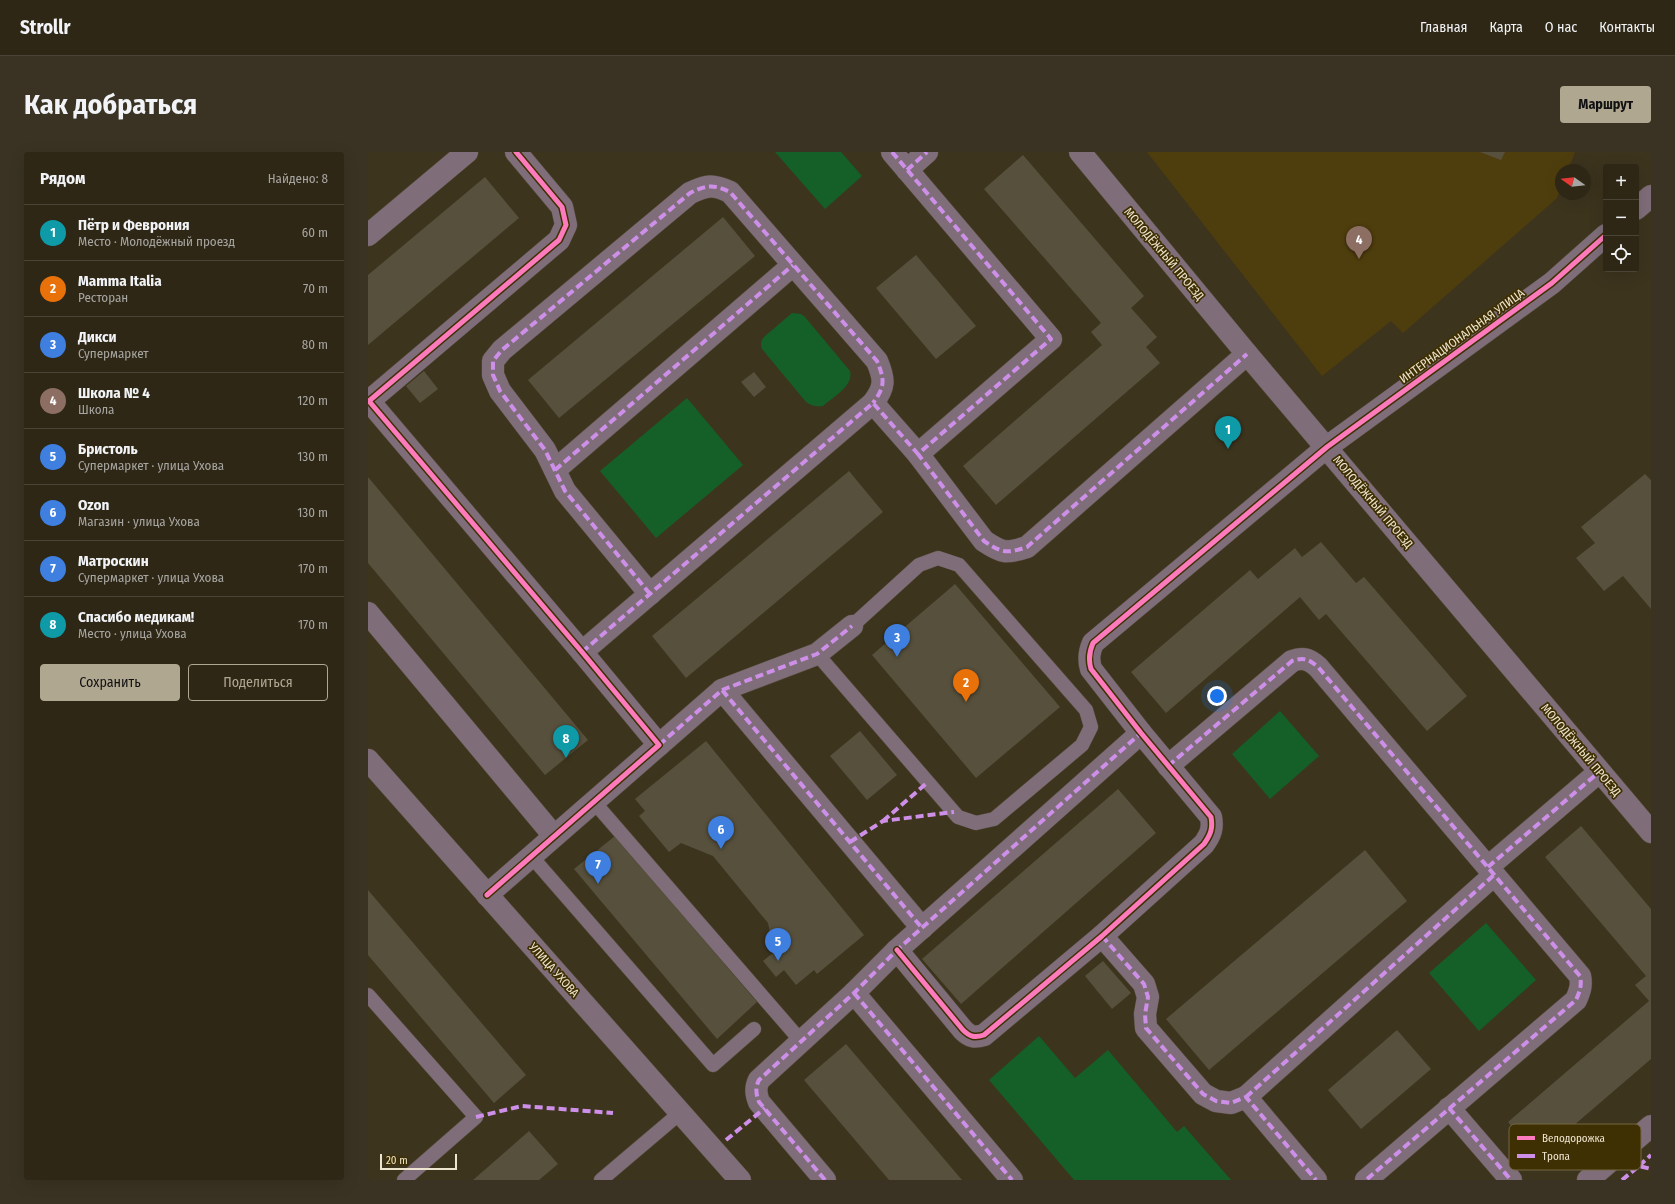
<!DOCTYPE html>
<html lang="ru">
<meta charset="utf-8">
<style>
:root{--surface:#2e2716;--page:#3a3323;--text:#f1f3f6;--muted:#a7a5a1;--line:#494435;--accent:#b0a791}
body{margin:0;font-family:"Fira Sans Condensed",sans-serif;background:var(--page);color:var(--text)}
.controls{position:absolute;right:12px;top:12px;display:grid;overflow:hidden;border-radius:4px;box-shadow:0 4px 16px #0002}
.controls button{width:36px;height:36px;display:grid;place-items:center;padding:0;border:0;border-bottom:1px solid var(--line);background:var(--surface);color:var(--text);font:20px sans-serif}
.compass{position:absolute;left:1187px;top:12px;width:36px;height:36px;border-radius:50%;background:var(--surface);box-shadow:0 4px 16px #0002;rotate:285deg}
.scale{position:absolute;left:12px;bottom:10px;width:77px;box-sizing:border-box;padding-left:4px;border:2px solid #eee5cf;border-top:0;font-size:11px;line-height:14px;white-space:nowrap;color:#eee5cf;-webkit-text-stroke:3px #3f3004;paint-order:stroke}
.you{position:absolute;left:849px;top:544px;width:14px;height:14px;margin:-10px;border:3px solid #fff;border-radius:50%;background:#1a73e8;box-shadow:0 0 0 6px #1a73e833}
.badge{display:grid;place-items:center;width:26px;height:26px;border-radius:50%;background:var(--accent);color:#fff;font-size:13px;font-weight:700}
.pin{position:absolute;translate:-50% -33px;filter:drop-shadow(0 1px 2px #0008)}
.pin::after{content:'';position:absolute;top:21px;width:14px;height:12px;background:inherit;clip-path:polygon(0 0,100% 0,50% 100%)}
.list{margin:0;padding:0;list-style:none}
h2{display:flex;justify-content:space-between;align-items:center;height:52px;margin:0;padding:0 16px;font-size:17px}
h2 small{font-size:13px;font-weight:400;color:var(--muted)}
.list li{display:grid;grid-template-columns:26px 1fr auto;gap:12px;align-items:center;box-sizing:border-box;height:56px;padding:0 16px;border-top:1px solid var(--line)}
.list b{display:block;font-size:15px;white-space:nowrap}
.list p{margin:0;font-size:13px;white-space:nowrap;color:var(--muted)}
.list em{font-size:13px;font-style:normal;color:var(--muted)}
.actions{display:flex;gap:8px;padding:12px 16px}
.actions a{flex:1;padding:9px 0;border:1px solid var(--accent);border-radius:4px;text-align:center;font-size:14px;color:var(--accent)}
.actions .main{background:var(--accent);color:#111}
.icon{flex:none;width:22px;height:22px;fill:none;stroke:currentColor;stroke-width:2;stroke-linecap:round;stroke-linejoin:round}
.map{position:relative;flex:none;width:1283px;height:1028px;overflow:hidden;border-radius:4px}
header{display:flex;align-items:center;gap:24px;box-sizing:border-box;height:56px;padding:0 20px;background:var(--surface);border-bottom:1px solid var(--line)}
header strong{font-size:19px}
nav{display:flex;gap:22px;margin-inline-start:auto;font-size:14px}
.intro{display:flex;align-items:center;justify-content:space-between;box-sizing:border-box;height:96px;padding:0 24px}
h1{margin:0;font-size:28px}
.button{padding:10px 18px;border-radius:4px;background:var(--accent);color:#111;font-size:14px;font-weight:700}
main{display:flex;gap:24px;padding:0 24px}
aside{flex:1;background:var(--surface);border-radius:4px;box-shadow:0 4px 16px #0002}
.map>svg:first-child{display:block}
.built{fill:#4f3e0d}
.green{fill:#146028}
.building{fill:#57503c}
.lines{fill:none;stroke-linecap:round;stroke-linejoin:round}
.service-casing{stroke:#574f3d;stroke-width:15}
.minor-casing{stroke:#574f3d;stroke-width:23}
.tertiary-casing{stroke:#574f3d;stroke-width:23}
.service{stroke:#7f6e7a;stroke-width:14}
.minor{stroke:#7f6e7a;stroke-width:22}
.tertiary{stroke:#7f6e7a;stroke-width:22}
.quiet{stroke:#ce8fe9;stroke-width:4;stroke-dasharray:8 4;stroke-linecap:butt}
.cycleway-casing{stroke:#3f3004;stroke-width:8}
.cycleway{stroke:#fd7abc;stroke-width:5}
.labels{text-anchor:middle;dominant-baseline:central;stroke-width:3.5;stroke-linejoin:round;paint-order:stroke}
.street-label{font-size:12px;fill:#eee5cf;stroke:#3f3004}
.key{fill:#3f3004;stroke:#746641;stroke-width:1}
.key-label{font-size:11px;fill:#eee5cf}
</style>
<header>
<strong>Strollr</strong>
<nav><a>Главная</a><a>Карта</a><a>О нас</a><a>Контакты</a></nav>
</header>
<div class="intro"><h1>Как добраться</h1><a class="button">Маршрут</a></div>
<main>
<aside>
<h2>Рядом<small>Найдено: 8</small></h2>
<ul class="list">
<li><span class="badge" style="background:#0f9aa8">1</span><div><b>Пётр и Феврония</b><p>Место · Молодёжный проезд</p></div><em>60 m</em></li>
<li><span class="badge" style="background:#e8710a">2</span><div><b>Mamma Italia</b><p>Ресторан</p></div><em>70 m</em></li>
<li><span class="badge" style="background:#3f7fe0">3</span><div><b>Дикси</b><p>Супермаркет</p></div><em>80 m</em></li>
<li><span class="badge" style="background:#8d6e63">4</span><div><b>Школа № 4</b><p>Школа</p></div><em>120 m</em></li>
<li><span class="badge" style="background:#3f7fe0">5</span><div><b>Бристоль</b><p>Супермаркет · улица Ухова</p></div><em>130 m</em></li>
<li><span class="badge" style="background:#3f7fe0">6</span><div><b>Ozon</b><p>Магазин · улица Ухова</p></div><em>130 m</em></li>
<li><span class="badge" style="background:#3f7fe0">7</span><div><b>Матроскин</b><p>Супермаркет · улица Ухова</p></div><em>170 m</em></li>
<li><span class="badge" style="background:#0f9aa8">8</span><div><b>Спасибо медикам!</b><p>Место · улица Ухова</p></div><em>170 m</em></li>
</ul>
<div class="actions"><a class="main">Сохранить</a><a>Поделиться</a></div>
</aside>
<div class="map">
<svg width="1283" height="1028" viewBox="0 0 1283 1028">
<rect width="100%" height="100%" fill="#3d341e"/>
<path class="built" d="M 779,0 L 1207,0 L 1200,18 L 1193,18 L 1193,36 L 1189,46 L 1035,181 L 1023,169 L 954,224 Z"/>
<g class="green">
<path d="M 407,0 L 473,0 L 494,24 L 457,57 Z"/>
<path d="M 424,161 L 433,162 L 437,165 L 482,219 C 486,234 465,245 455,254 C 448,255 444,254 438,250 L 394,197 C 392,192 393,188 397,184 Z"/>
<path d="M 319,246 L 375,313 L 288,386 L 232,319 Z"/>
<path d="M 912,559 L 951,604 L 902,647 L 864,602 Z"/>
<path d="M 1118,771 L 1168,828 L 1111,879 L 1061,821 Z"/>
<path d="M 671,884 L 707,926 L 740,898 L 809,980 L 816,974 L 863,1028 L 706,1028 L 621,928 Z"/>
</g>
<g class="building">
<path d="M 1112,0 L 1137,0 L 1133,8 Z"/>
<path d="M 655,3 L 776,144 L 763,156 L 789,185 L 778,195 L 792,211 L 628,353 L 595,314 L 734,193 L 723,180 L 733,171 L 616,37 Z"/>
<path d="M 117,25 L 151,66 L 0,193 L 0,123 Z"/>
<path d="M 355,65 L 387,104 L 191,266 L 160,228 Z"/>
<path d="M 548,103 L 608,174 L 568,207 L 508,136 Z"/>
<path d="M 56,219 L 70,237 L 52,251 L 38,234 Z"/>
<path d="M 386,220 L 398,235 L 386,245 L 373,230 Z"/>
<path d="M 481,319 L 515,360 L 318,526 L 284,484 Z"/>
<path d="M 1277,322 L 1283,328 L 1283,457 L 1255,424 L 1236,439 L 1208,406 L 1227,391 L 1213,375 Z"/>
<path d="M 0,325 L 220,588 L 177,623 L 0,411 Z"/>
<path d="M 953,390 L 988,431 L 996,425 L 1099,544 L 1059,579 L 958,462 L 951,468 L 932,445 L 798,561 L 763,520 L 882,418 L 890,427 L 927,396 L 934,405 Z"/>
<path d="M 587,432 L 692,555 L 608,626 L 504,503 Z"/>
<path d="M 492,579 L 529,623 L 499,648 L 462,604 Z"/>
<path d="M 338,589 L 496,783 L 449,822 L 446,818 L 428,833 L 416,818 L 408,825 L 395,809 L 406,800 L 400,771 L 345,704 L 313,691 L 301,700 L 271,664 L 277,659 L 267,647 Z"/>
<path d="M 750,637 L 788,681 L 593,852 L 554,807 Z"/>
<path d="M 1213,674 L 1283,757 L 1283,907 L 1169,1005 L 1140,970 L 1281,849 L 1267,833 L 1278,824 L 1177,705 Z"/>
<path d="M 247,684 L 389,850 L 349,887 L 206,717 Z"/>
<path d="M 997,698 L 1039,749 L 841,918 L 798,867 Z"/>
<path d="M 0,738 L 158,923 L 126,951 L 0,803 Z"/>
<path d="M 735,809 L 763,841 L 744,857 L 717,824 Z"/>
<path d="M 1029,878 L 1063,917 L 993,977 L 960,938 Z"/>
<path d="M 478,892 L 594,1028 L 521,1028 L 436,928 Z"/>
<path d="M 161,979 L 190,1012 L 171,1028 L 105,1028 Z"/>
</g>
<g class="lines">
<g class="service-casing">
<g id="service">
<path d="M 449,502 L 590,665 L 608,671 L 626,667 L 714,593 L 723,575 L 718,558 L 591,413 L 570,406 L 551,413 L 484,474"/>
<path d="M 226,650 L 433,889"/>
<path d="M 163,704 L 345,913 L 386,877"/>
<path d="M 0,843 L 108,965 L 36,1028"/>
<path d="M 233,1028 L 312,961"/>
</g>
</g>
<g class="minor-casing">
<g id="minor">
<path d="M 524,0 L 683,187 L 550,302 L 616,389 C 634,401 638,402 659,395 L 879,202"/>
<path d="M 712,0 L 879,202 L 1283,680"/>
<path d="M 539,18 L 559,0"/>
<path d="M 1268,57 L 1283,44"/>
<path d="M 0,83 L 99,0"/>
<path d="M 187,318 L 425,113"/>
<path d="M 282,442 L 197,339 L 177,298 L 132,239 L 125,223 L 125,209 L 134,198 L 322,41 C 339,33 345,32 362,40 L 509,209 C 517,228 517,235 505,251"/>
<path d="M 0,461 L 186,684"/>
<path d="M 214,500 L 505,251 L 550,302"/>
<path d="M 354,538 L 449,502 L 484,474"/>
<path d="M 291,593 L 354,538 L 554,776"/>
<path d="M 800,614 L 924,509 C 935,505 941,507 950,515 L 1212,824 C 1214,833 1212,839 1208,848 L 998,1028"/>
<path d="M 1120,715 L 1231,620"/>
<path d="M 119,743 L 291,593 L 214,500 L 1,249 L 191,88 L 198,73 L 194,55 L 148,0"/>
<path d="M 734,784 L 776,832 L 780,845 L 777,862 L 778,876 L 835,942 L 848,949 L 863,951 L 878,945 L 948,1028"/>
<path d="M 529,798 L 595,878 C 602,885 607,886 616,883 L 734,784 L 836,692 C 843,682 845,676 843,665 L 773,581 L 723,517 C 720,507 721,500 725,491 L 959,295 L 1184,131 L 1238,83"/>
<path d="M 486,841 L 644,1028"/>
<path d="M 878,945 L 1126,723"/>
<path d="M 1081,956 L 1143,1028"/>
<path d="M 457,1028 L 391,950 C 388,942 387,936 391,928 L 486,841 L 529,798 L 773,581"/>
<path d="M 1220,1028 L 1283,974"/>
</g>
</g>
<g class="tertiary-casing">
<path id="tertiary" d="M 0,608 L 372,1028"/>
</g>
<use href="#service" class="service"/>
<use href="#minor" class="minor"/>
<use href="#tertiary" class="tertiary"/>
<g class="quiet">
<path d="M 524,0 L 683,187 L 550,302 L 616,389 C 634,401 638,402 659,395 L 879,202"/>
<path d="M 539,18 L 559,0"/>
<path d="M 187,318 L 425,113"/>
<path d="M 282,442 L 197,339 L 177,298 L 132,239 L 125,223 L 125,209 L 134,198 L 322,41 C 339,33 345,32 362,40 L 509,209 C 517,228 517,235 505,251"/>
<path d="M 214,500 L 505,251 L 550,302"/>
<path d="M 354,538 L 449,502 L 484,474"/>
<path d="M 291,593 L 354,538 L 554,776"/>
<path d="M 800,614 L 924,509 C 935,505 941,507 950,515 L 1212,824 C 1214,833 1212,839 1208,848 L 998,1028"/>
<path d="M 515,669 L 560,630"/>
<path d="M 482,690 L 515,669 L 586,660"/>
<path d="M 1120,715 L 1231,620"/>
<path d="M 734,784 L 776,832 L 780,845 L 777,862 L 778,876 L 835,942 L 848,949 L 863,951 L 878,945 L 948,1028"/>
<path d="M 486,841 L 644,1028"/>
<path d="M 878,945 L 1126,723"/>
<path d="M 1081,956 L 1143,1028"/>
<path d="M 108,965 L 154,954 L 245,961"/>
<path d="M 358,988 L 397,956"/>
<path d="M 1271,1014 L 1283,1003"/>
<path d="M 457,1028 L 391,950 C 388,942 387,936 391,928 L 486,841 L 529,798 L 773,581"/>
<path d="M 1254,1028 L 1271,1014 L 1283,1017"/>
</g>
<g class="cycleway-casing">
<g id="cycleway">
<path d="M 119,743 L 291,593 L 214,500 L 1,249 L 191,88 L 198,73 L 194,55 L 148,0"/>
<path d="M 529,798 L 595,878 C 602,885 607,886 616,883 L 734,784 L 836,692 C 843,682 845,676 843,665 L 773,581 L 723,517 C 720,507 721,500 725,491 L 959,295 L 1184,131 L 1238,83"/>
</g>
</g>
<use href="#cycleway" class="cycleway"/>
</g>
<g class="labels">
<g class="street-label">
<text transform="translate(796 102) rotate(50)">МОЛОДЁЖНЫЙ ПРОЕЗД</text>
<text transform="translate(1094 184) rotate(-36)">ИНТЕРНАЦИОНАЛЬНАЯ УЛИЦА</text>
<text transform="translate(1005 350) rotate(50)">МОЛОДЁЖНЫЙ ПРОЕЗД</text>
<text transform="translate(1213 598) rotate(50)">МОЛОДЁЖНЫЙ ПРОЕЗД</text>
<text transform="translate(186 818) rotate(48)">УЛИЦА УХОВА</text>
</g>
</g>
<rect x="1141" y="972" width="132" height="46" rx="6" class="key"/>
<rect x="1149" y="984" width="18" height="4" fill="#fd7abc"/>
<rect x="1149" y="1002" width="18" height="4" fill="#ce8fe9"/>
<g class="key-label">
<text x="1174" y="990">Велодорожка</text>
<text x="1174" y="1008">Тропа</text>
</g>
</svg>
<div class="controls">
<button>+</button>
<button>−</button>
<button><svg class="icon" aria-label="locate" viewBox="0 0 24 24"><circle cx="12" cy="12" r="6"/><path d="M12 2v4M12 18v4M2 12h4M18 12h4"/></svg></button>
</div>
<svg class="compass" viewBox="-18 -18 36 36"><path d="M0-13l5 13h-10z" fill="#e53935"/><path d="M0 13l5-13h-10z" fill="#a7a5a1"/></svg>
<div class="scale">20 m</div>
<div class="you"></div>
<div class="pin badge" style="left:860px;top:297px;background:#0f9aa8">1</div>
<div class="pin badge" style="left:598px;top:550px;background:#e8710a">2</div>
<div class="pin badge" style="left:529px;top:505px;background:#3f7fe0">3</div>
<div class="pin badge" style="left:991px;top:107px;background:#8d6e63">4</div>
<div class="pin badge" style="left:410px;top:809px;background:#3f7fe0">5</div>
<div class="pin badge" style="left:353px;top:697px;background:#3f7fe0">6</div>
<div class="pin badge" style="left:230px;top:732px;background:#3f7fe0">7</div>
<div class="pin badge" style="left:198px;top:606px;background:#0f9aa8">8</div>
</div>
</main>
